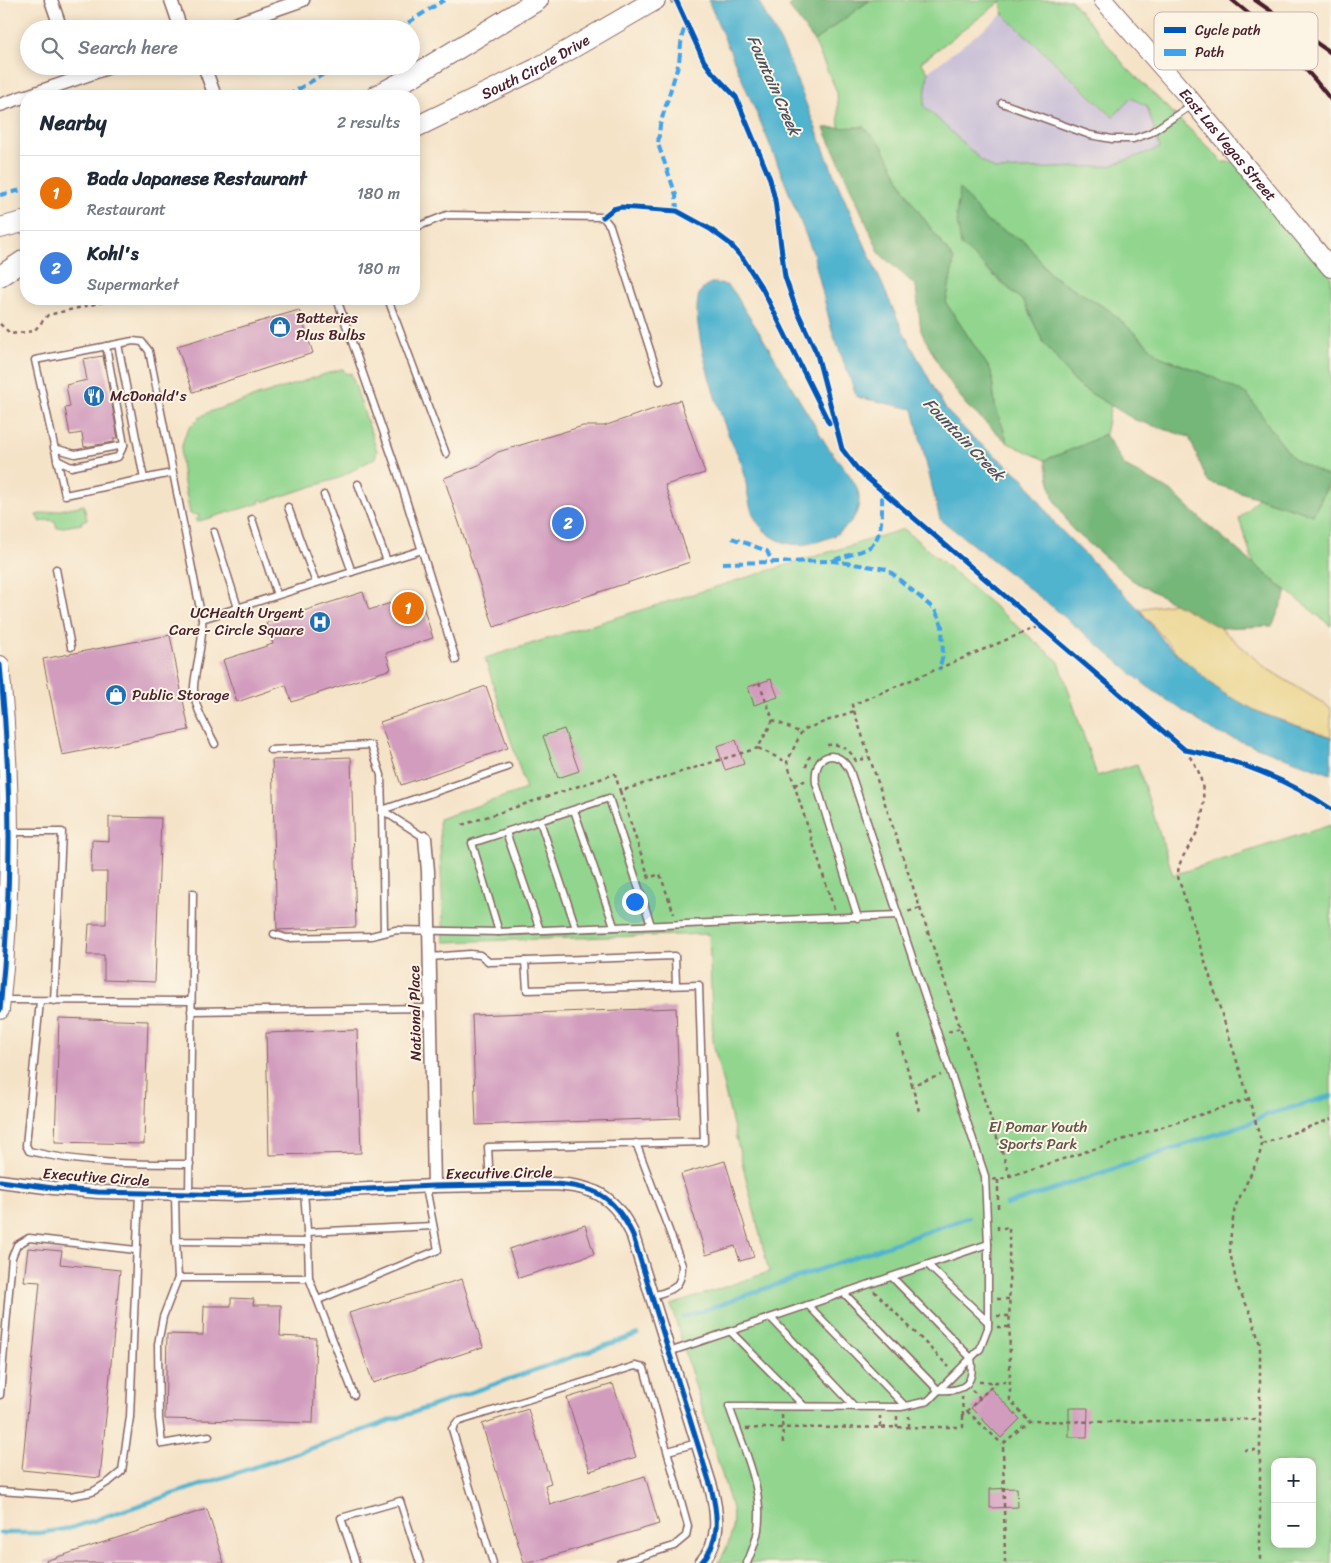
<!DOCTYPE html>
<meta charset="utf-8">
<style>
:root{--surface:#fff;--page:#f6f6f7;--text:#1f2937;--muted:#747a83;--line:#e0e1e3;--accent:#111827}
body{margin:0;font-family:Sriracha,sans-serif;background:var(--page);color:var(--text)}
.controls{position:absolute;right:15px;bottom:15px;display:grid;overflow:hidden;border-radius:10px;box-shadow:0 2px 12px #0003}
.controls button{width:45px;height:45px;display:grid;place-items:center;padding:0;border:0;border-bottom:1px solid var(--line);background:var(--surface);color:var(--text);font:25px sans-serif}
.you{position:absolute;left:634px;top:901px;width:18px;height:18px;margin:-12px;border:4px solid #fff;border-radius:50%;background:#1a73e8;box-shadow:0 0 0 8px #1a73e833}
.badge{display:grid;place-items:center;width:32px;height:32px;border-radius:50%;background:var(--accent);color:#fff;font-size:16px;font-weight:700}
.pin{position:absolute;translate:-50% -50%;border:2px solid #fff;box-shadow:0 1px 5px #0006}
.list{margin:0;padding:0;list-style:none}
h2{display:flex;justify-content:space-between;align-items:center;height:65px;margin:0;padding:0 20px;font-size:21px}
h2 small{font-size:16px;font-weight:400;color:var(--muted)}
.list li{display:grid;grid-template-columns:32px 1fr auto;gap:15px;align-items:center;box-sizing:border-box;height:75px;padding:0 20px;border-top:1px solid var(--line)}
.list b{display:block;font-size:19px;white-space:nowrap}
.list p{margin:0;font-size:16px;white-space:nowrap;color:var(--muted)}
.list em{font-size:16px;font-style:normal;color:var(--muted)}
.icon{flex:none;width:28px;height:28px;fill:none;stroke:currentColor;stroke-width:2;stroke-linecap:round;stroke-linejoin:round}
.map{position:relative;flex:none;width:1331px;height:1563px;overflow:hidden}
.search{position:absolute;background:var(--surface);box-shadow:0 2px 12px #0003;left:20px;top:20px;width:400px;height:55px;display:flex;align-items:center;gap:12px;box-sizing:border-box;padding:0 18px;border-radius:28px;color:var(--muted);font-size:19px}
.panel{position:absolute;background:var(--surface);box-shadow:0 2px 12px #0003;left:20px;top:90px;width:400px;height:215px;border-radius:20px}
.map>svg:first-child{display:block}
.industrial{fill:#c9bfd7}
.green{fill:#91d58e;stroke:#6e7a5c;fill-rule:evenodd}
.forest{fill:#74b679;stroke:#5f6a52}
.sand{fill:#eeda9e;stroke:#9c7c64}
.water{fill:#51b4cf;stroke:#4e6a7d}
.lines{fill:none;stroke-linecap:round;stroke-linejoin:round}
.stream{stroke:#51b4cf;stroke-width:4.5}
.building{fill:#d29cbe}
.lane-casing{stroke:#866462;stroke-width:9}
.street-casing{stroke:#866462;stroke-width:15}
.secondary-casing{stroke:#866462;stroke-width:20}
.primary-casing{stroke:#866462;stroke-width:22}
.path{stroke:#866462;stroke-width:2.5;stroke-dasharray:4 4;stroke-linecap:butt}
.lane{stroke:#fff;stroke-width:6}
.street{stroke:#fff;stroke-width:12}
.secondary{stroke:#fff;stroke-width:18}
.primary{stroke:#fff;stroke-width:20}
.rail{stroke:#4a1f2b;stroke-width:4}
.quiet{stroke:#40a2eb;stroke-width:4;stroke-dasharray:8 4;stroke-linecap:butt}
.cycleway-casing{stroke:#fcf5e5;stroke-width:8}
.cycleway{stroke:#0057b8;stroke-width:5}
.labels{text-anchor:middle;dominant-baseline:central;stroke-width:4;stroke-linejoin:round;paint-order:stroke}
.street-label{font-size:15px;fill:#4a1f2b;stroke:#fcf5e5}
.poi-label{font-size:15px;fill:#4a1f2b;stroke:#fcf5e5;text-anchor:start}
.park-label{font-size:15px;fill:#5f5649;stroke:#fcf5e5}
.water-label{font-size:16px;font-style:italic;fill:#4c5364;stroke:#fcf5e5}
.key{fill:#fcf5e5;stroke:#c7b5ad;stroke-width:1}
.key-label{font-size:14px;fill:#4a1f2b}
</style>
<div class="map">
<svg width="1331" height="1563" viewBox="0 0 1331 1563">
<rect width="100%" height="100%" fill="#fcf5e5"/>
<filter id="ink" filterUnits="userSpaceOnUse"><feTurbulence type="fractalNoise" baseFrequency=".02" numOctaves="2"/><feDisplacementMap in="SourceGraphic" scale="10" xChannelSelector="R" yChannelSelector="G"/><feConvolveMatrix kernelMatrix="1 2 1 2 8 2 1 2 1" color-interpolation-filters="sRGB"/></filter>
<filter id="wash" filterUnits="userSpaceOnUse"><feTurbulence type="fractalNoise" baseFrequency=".0096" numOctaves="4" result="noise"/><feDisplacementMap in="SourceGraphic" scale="20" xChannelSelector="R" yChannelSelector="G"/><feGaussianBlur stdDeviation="1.12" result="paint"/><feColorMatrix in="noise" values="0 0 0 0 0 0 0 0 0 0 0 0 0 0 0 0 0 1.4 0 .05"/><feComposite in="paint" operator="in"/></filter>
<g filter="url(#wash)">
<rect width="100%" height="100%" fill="#f5e3c8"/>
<path class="industrial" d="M 1003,14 L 1112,117 L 1131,98 L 1147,106 L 1161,148 L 1110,166 L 996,170 L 981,160 L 923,106 L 928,72 Z"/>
<g class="green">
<path d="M 870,0 L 1071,0 L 1126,67 L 1223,162 L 1242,162 L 1331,276 L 1331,478 L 1295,460 L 1278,439 L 1206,374 L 1161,357 L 1109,310 L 1051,275 L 1024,241 L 987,222 L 960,190 L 986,269 L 1024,302 L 1042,340 L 1077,385 L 1111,405 L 1105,434 L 1083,445 L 1045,460 L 1008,443 L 995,405 L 991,371 L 946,303 L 954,260 L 911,201 L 881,144 L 864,127 L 839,128 L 837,92 L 814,41 ZM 1001,1 L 1003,14 L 1113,117 L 1131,98 L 1147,106 L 1160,148 L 1110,166 L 996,170 L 981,160 L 924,106 L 928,72 L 921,62 Z"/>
<path d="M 341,369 L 343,369 L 346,374 L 351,373 L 377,451 L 375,458 L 339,478 L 263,502 L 262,499 L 259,500 L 260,503 L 196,522 L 195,519 L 199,518 L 199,515 L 190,514 C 184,476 166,434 209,412 Z"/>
<path d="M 1331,481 L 1331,626 L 1254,564 L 1239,519 L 1258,498 L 1313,515 Z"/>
<path d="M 84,505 L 87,520 L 81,521 L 82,524 L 57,528 L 55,521 L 47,520 L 40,522 L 36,515 Z"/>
<path d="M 904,529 L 1059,662 L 1097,776 L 1137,764 L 1173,875 L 1331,825 L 1331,1563 L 718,1563 C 729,1546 735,1529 732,1508 L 671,1305 L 769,1272 L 713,1043 L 709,934 L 444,942 L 439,819 L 526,789 L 485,658 ZM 1275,1462 L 1312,1462 L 1312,1544 L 1275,1544 Z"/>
</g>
<g class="forest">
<path d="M 795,0 L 870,0 L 814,41 L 789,7 Z"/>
<path d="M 864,127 L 881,144 L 911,201 L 954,260 L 946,303 L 991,371 L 995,405 L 1008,443 L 966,405 L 943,372 L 921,331 L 916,286 L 880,254 L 824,128 Z"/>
<path d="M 960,189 L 987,222 L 1024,241 L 1051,275 L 1109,310 L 1161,357 L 1206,374 L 1248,395 L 1278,439 L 1295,460 L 1331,478 L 1313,515 L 1208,482 L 1189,437 L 1135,420 L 1077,385 L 1042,340 L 1024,302 L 961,245 L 956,215 Z"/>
<path d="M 1105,434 L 1125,466 L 1171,491 L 1202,520 L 1287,592 L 1272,626 L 1220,628 L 1132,580 L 1072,529 L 1053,497 L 1045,460 L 1083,445 Z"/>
</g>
<path class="sand" d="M 1174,603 L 1220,628 L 1266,668 L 1331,708 L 1331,737 C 1296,725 1251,713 1220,692 C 1189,670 1164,638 1139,609 Z"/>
<g class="water">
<path d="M 708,0 L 758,0 L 786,53 L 836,180 L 902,329 L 946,410 L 972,437 L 1024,479 L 1056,525 L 1139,609 L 1165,643 L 1221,692 L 1262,714 L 1331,737 L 1331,774 L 1215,732 L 1148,687 L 1054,608 L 940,519 L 913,409 L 857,397 L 832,331 L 813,253 L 766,135 Z"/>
<path d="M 711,283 C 717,283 724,283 729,287 C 736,292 741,305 746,312 C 763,337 778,363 793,389 C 803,407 814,423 824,441 C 833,457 859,480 859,498 C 859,516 848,528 833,536 C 809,546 788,550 766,532 C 744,513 750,486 741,462 C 737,452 731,442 727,431 C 716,403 692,328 698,299 C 699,291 704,287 711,283 Z"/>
</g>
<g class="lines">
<g class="stream">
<path d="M 1006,1205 L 1249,1123 L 1266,1115 L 1331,1096"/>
<path d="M 684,1317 L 969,1217"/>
<path d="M 0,1533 L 40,1533 L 71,1528 L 312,1448 L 638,1334"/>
</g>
</g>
<g id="blocks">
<g class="building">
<path d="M 299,310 L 313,353 L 193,392 L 177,346 Z"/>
<path d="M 103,356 L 118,438 L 114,438 L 114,442 L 84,447 L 82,433 L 70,435 L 65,408 L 70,407 L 66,385 L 87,380 L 83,359 Z"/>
<path d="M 680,400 L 705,473 L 665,485 L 690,562 L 494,627 L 444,478 L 479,465 L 498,452 L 583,426 L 604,426 Z"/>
<path d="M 363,592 L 369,610 L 419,594 L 433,638 L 386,653 L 391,669 L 292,702 L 286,685 L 237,702 L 223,660 L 273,644 L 266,623 Z"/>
<path d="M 170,635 L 189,730 L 62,755 L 43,659 Z"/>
<path d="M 771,679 L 778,697 L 754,705 L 748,687 Z"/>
<path d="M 486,686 L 508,748 L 401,785 L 380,722 Z"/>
<path d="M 564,729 L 579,771 L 558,778 L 543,736 Z"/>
<path d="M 736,740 L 744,764 L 725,770 L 717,746 Z"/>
<path d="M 351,757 L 356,927 L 277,930 L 272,760 Z"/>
<path d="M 109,817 L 161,818 L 155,982 L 104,980 L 104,955 L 87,955 L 89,924 L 106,924 L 107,872 L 91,872 L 92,840 L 109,841 Z"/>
<path d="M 676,1008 L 680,1118 L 476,1125 L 472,1015 Z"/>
<path d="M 59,1018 L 148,1021 L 144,1144 L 55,1142 Z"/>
<path d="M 357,1030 L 361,1153 L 269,1155 L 266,1033 Z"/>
<path d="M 725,1161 L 754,1257 L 740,1261 L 735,1246 L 706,1255 L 681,1174 Z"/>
<path d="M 585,1225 L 594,1254 L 519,1278 L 509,1249 Z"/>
<path d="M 28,1248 L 62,1251 L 60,1264 L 120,1270 L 100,1478 L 22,1470 L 40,1282 L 24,1281 Z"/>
<path d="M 462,1279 L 483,1347 L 373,1383 L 349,1313 Z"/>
<path d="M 231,1298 L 254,1299 L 253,1305 L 281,1305 L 280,1336 L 316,1338 L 313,1423 L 165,1419 L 167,1334 L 203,1335 L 204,1306 L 231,1306 Z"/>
<path d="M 613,1384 L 636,1457 L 590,1471 L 567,1398 Z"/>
<path d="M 990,1388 L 1020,1419 L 1001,1438 L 971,1408 Z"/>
<path d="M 1069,1408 L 1088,1408 L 1087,1437 L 1069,1437 Z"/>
<path d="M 528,1409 L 551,1483 L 545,1485 L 550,1505 L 645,1476 L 659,1524 L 529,1563 L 524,1563 L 482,1424 Z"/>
<path d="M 1017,1488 L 1018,1507 L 990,1508 L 990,1489 Z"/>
<path d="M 207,1509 L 224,1563 L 45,1563 L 45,1561 Z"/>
</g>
</g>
</g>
<g filter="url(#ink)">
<use href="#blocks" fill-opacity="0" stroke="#866462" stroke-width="1"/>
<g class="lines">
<g class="lane-casing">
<g id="lane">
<path d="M 1002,103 L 1090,135 L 1112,139 L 1133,139 L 1150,133 L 1193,104"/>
<path d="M 414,228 L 447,215 L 603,217 L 610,226 L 660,381"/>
<path d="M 337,299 L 397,471 L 456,660"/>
<path d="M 388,299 L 446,454"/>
<path d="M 118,344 L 144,479"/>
<path d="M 54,448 L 75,454 L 124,445 L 106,346"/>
<path d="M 57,460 L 71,467 L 118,457 L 124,445"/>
<path d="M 172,473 L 65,495 L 35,360 L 133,341 L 142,342 L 149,351 L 202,619 C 204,642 196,663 194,686 C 193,706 206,726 215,744"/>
<path d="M 358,484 L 387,561"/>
<path d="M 324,495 L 352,572"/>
<path d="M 288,507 L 316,583"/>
<path d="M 252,519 L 277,595"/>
<path d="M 214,532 L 238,608"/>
<path d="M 56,569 L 71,647"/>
<path d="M 202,619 L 422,550"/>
<path d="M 270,750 L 371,745 L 381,775 L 382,810 L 425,838"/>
<path d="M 574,810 L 614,926"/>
<path d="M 540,821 L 576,928"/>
<path d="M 10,832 L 62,832 L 54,1001"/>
<path d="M 506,832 L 540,930"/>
<path d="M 384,932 L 382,810 L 508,767"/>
<path d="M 499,932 L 472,843 L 609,798 L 651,925"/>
<path d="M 274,934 L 286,938 L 371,936 L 396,930 L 499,932 L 898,915"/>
<path d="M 430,957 L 470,954 L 480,955 L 489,962 L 525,961 L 527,990 L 699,985 L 704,1142 L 488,1147 L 490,1185"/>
<path d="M 525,961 L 675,956 L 676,985"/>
<path d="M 2,1000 L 191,1001"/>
<path d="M 40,1001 L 26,1145 L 29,1151 C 82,1164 136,1164 190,1164"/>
<path d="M 191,1011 L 431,1008"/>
<path d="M 636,1143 L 682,1265 C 682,1289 672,1290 652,1296"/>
<path d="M 175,1194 L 176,1241 L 308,1242 L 304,1192"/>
<path d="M 189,1194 L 193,893"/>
<path d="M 307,1232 L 433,1226"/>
<path d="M 176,1241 L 178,1278 L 309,1278 L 308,1242"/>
<path d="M 928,1265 L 988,1322"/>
<path d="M 178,1278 L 163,1317 L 158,1344 L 159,1419 L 162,1444 L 209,1436"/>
<path d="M 309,1278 L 354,1395"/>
<path d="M 844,1293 L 938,1390 C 964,1392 975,1385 971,1358 L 892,1277"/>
<path d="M 318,1300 L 438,1250 L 426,1187"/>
<path d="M 808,1305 L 905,1406"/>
<path d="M 771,1318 L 855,1407"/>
<path d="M 731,1332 L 804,1406"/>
<path d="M 669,1352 L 988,1244"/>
<path d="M 0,1395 L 12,1257 L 17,1245 L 29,1238 L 136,1250"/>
<path d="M 668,1451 L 697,1443"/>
<path d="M 0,1491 L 71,1496 L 92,1492 L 110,1481 L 122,1471 L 130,1417 L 139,1193"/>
<path d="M 356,1563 L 341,1518 L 400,1501 L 420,1563"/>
<path d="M 493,1563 L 455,1439 L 452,1429 L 457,1422 L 635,1366 L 644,1368 L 688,1526 L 686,1536 L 674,1546 L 620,1563"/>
<path d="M 747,1563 C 753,1549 759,1534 759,1518 C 761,1483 740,1439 729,1406 L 901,1407 L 928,1401 L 980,1349 L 988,1328 L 988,1244 L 985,1176 L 850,771 C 838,746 812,754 816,783 L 858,918"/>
</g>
</g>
<g class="street-casing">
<g id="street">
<path d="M 51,0 L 61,29"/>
<path d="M 171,0 L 181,29"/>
<path d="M 220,29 L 303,0"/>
<path d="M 204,66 L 215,96"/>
<path d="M 27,96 L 113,66"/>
<path d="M 0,105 L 26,96"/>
<path d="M 425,838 L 428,871 L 434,1186"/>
<path d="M 0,1181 L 53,1188 L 98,1192 L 236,1195 L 434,1186 L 553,1184 C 594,1186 613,1195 632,1233 L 711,1487 C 718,1515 721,1541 701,1563"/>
</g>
</g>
<g class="secondary-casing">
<g id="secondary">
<path id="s1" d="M 1103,0 L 1188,97 L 1331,268"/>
<path d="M 0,665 C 12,780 12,896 0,1010"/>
</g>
</g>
<g class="primary-casing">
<g id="primary">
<path d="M 376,96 L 413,76 L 538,0"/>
<path id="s2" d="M 414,128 L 536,69 L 655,0"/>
<path d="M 0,228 L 26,221"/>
<path d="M 0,276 L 26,259"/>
</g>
</g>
<g class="path">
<path d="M 671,3 L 677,0"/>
<path d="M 0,324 L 11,334 L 34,331 L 48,315 L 116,299"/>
<path d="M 759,682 L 773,720 L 801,733"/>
<path d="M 854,711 L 920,908 L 907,912"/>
<path d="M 773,720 L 758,748 L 787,762"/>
<path d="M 827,745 C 840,743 850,749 856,761 L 869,757"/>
<path d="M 1185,750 C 1190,757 1196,765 1199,773 C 1206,794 1205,819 1194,838 C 1187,851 1177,862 1178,877 L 1249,1099 L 1262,1144 L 1259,1157 L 1235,1207 L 1231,1232 L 1230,1252 L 1237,1286 L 1251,1314 L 1260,1345 L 1260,1563"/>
<path d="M 806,767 L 808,759 L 813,753"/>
<path d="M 794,785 L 807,780"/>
<path d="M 620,791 L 649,878 L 660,874 L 674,914"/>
<path d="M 462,825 L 615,774 L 620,791 L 758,748"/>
<path d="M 920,908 L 1010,1176"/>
<path d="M 834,909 L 787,762 L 801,733 L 805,729 L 854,711 L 852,705 L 1039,626"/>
<path d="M 948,1032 L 960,1028"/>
<path d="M 898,1035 L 912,1085"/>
<path d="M 919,1111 L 912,1085 L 941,1075"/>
<path d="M 1262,1144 L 1331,1119"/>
<path d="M 993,1179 L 998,1180 L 1010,1176 L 1249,1099"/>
<path d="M 998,1180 L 998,1208"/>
<path d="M 998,1226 L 998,1229 L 1009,1227 L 1010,1400 L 1028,1420"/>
<path d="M 874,1291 L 949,1367"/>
<path d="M 997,1299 L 1009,1299"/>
<path d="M 997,1316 L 1009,1316"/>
<path d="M 997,1327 L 1009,1327"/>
<path d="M 979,1382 L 996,1382"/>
<path d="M 972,1390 L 980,1398 L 996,1382 L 1010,1382"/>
<path d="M 962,1396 L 963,1415 L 980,1398"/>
<path d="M 967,1411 L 1002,1444"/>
<path d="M 782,1415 L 783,1445"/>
<path d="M 897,1416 L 897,1427"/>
<path d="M 880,1427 L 880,1416"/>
<path d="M 909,1427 L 909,1416"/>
<path d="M 746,1429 L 759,1428 L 963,1427 L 963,1415"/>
<path d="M 1244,1450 L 1260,1450"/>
<path d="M 1005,1563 L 1003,1444 L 1029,1421 L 1110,1422 L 1260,1419"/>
</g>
<use href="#lane" class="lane"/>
<use href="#street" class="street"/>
<use href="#secondary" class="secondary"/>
<use href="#primary" class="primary"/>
<g class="rail">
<path d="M 1232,0 C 1269,29 1303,63 1331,100"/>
<path d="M 1255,0 L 1331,53"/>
</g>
<g class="quiet">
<path d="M 398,29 L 444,0"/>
<path d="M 287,96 L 337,66"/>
<path d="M 0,195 L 26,189"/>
<path d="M 677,211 L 676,195 L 658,144 L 660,125 L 679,62 L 682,36 L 686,23"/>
<path d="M 732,538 L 767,551 L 772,562"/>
<path d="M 834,560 C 842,557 865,551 871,546 C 884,535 882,506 882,490"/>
<path d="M 723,563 L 833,561 L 887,569 L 935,610 L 942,625 L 943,655 L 939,670"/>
</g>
<g class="cycleway-casing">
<g id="cycleway">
<path d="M 676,0 L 704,61 L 713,73 L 736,97 L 770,179 L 775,200 L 785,277 L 795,306 L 817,354 L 842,449 L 859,471 L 1185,750 C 1234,758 1290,781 1331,809"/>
<path d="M 603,217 L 613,209 L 621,207 L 677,211 L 710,229 L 729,243 L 744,260 L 763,290 L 829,423"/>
<path d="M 0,665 C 12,780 12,896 0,1010"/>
<path d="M 0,1181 L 53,1188 L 98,1192 L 236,1195 L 434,1186 L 553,1184 C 594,1186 613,1195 632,1233 L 711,1487 C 718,1515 721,1541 701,1563"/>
</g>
</g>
<use href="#cycleway" class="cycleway"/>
</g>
</g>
<defs>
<g id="shop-disc" transform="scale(1.125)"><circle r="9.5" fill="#1f6fb2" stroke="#fcf5e5"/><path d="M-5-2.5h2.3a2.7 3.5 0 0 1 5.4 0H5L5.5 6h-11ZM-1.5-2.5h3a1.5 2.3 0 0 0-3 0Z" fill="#fff"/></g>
<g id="restaurant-disc" transform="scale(1.125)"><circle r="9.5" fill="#1f6fb2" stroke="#fcf5e5"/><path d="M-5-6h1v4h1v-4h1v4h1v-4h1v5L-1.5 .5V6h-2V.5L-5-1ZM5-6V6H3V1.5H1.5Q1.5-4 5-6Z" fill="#fff"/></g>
<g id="hospital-disc" transform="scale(1.125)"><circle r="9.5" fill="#1f6fb2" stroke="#fcf5e5"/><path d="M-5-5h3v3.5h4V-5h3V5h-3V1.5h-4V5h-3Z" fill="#fff"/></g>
</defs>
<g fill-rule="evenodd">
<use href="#shop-disc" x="280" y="327"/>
<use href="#restaurant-disc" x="94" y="396"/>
<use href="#hospital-disc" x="320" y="622"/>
<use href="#shop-disc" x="116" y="695"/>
</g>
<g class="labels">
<g class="street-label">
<text stroke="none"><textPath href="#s2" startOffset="136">South Circle Drive</textPath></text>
<text stroke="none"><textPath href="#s1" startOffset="191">East Las Vegas Street</textPath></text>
<text transform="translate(415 1013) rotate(-91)">National Place</text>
<text transform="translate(499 1173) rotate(-1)">Executive Circle</text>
<text transform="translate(96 1177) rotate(4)">Executive Circle</text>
</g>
<g class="poi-label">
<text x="296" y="318">Batteries<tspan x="296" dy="17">Plus Bulbs</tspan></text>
<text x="110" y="396">McDonald's</text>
<text x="304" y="613" text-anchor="end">UCHealth Urgent<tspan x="304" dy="17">Care - Circle Square</tspan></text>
<text x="132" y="695">Public Storage</text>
</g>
<g class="park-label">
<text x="1038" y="1127">El Pomar Youth<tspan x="1038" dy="17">Sports Park</tspan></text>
</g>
<g class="water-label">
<text transform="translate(774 85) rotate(66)">Fountain Creek</text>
<text transform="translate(964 439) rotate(46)">Fountain Creek</text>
</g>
</g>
<rect x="1154" y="12" width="164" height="58" rx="8" class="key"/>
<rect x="1164" y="27" width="22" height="6" fill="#0057b8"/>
<rect x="1164" y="49" width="22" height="7" fill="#40a2eb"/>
<g class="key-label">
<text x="1195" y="35">Cycle path</text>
<text x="1195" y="57">Path</text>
</g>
</svg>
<div class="controls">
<button>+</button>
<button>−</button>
</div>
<div class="you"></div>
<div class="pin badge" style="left:408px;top:608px;background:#e8710a">1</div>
<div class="pin badge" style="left:568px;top:523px;background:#3f7fe0">2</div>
<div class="search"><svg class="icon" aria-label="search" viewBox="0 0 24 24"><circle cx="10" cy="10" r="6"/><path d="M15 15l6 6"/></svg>Search here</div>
<section class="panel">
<h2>Nearby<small>2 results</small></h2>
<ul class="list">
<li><span class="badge" style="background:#e8710a">1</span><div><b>Bada Japanese Restaurant</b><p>Restaurant</p></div><em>180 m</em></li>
<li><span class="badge" style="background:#3f7fe0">2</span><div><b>Kohl's</b><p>Supermarket</p></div><em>180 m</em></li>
</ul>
</section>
</div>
